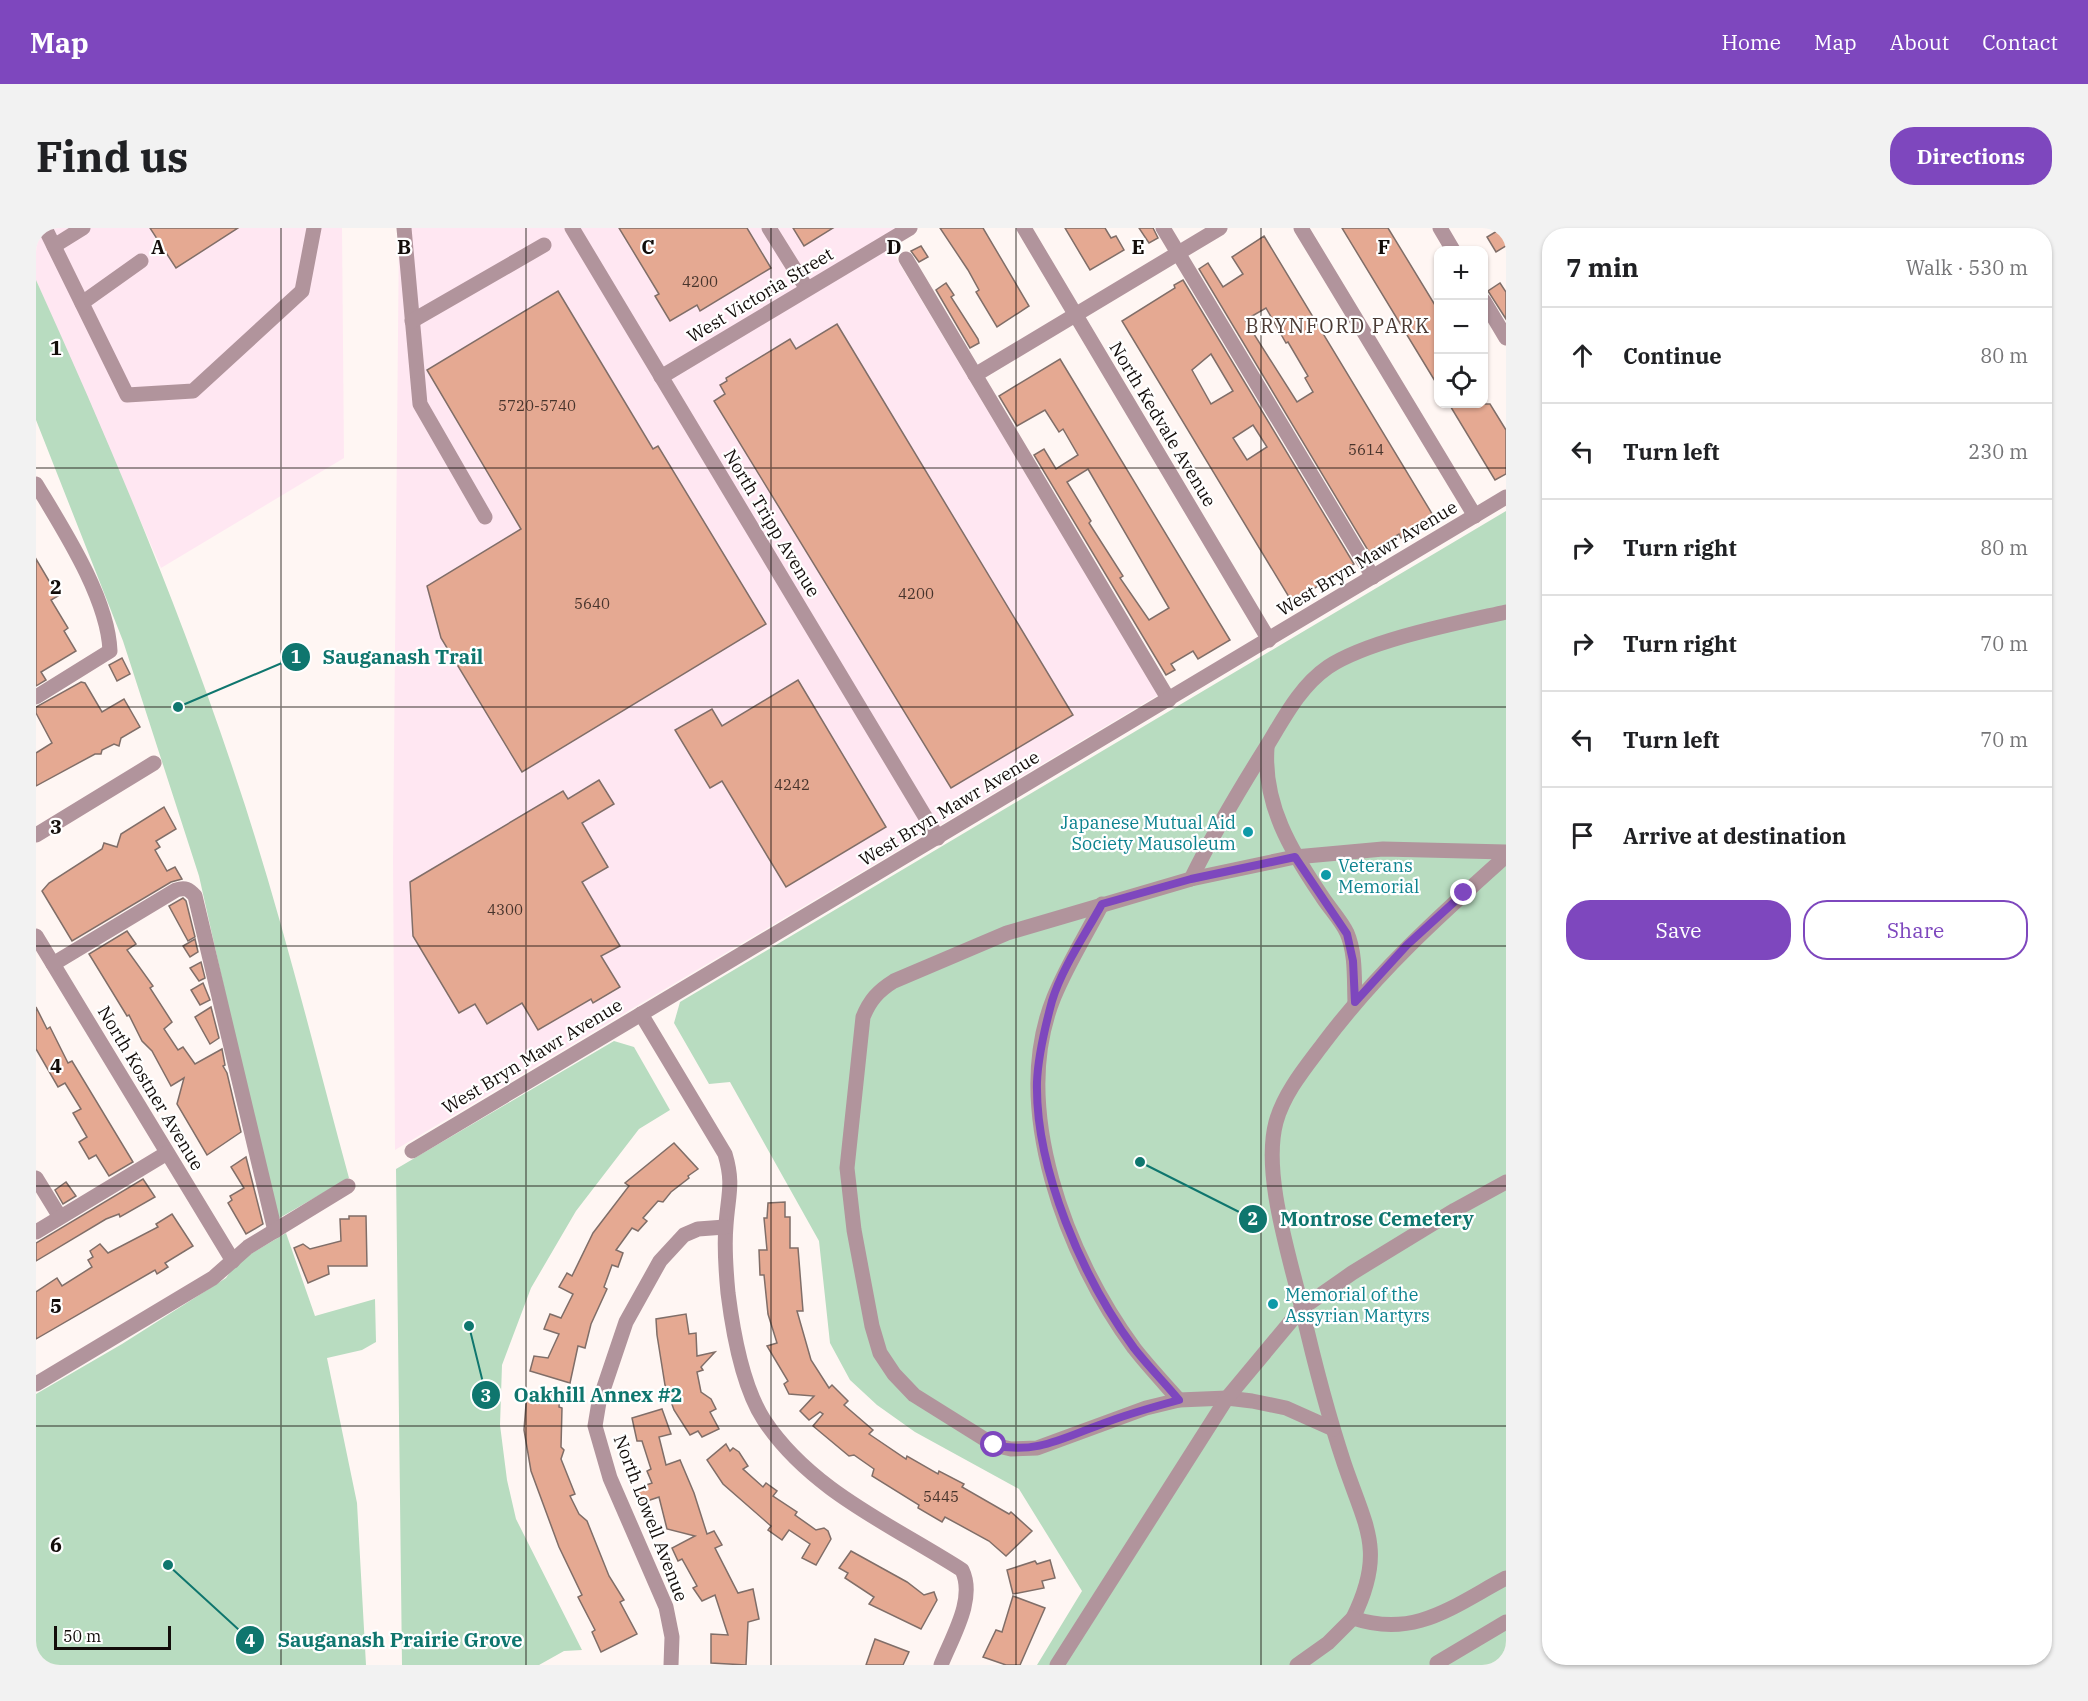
<!DOCTYPE html>
<meta charset="utf-8">
<style>
:root{--surface:#fff;--page:#f2f2f2;--text:#202124;--muted:#757577;--line:#e0e0e0;--accent:#7e47be}
body{margin:0;font-family:"IBM Plex Serif",serif;background:var(--page);color:var(--text)}
.controls{position:absolute;right:18px;top:18px;display:grid;overflow:hidden;border-radius:12px;box-shadow:0 2px 4px #0004}
.controls button{width:54px;height:54px;display:grid;place-items:center;padding:0;border:0;border-bottom:2px solid var(--line);background:var(--surface);color:var(--text);font:30px sans-serif}
.scale{position:absolute;left:18px;bottom:15px;width:117px;box-sizing:border-box;padding-left:6px;border:3px solid #130d0a;border-top:0;font-size:16px;line-height:21px;white-space:nowrap;color:#130d0a;-webkit-text-stroke:4px #fff;paint-order:stroke}
.stop{position:absolute;width:18px;height:18px;margin:-14px;border:4px solid #7e47be;border-radius:50%;background:#fff}
.stop.end{background:#7e47be;border-color:#fff;box-shadow:0 2px 6px #0008}
.list{margin:0;padding:0;list-style:none}
h2{display:flex;justify-content:space-between;align-items:center;height:78px;margin:0;padding:0 24px;font-size:26px}
h2 small{font-size:20px;font-weight:400;color:var(--muted)}
.list li{display:grid;grid-template-columns:39px 1fr auto;gap:18px;align-items:center;box-sizing:border-box;height:96px;padding:0 24px;border-top:2px solid var(--line)}
.list b{display:block;font-size:22px;white-space:nowrap}
.list em{font-size:20px;font-style:normal;color:var(--muted)}
.actions{display:flex;gap:12px;padding:18px 24px}
.actions a{flex:1;padding:14px 0;border:2px solid var(--accent);border-radius:24px;text-align:center;font-size:21px;color:var(--accent)}
.actions .main{background:var(--accent);color:#fff}
.icon{flex:none;width:33px;height:33px;fill:none;stroke:currentColor;stroke-width:2;stroke-linecap:round;stroke-linejoin:round}
.map{position:relative;flex:none;width:1470px;height:1437px;overflow:hidden;border-radius:24px}
header{display:flex;align-items:center;gap:36px;box-sizing:border-box;height:84px;padding:0 30px;background:var(--accent);color:#fff}
header strong{font-size:28px}
nav{display:flex;gap:33px;margin-inline-start:auto;font-size:21px}
.intro{display:flex;align-items:center;justify-content:space-between;box-sizing:border-box;height:144px;padding:0 36px}
h1{margin:0;font-size:42px}
.button{padding:15px 27px;border-radius:24px;background:var(--accent);color:#fff;font-size:21px;font-weight:700}
main{display:flex;gap:36px;padding:0 36px}
aside{flex:1;background:var(--surface);border-radius:24px;box-shadow:0 2px 4px #0004}
.map>svg:first-child{display:block}
.industrial{fill:#ffe7f2}
.green{fill:#b8dcc0}
.building{fill:#e5a992;stroke:#806e68;stroke-width:1.5;fill-rule:evenodd}
.lines{fill:none;stroke-linecap:round;stroke-linejoin:round}
.minor{stroke:#b1949c;stroke-width:15}
.route{stroke:#7e47be;stroke-width:8}
.grid{fill:none;stroke:#130d0a;stroke-width:1.5;stroke-opacity:0.55}
.culture-dot{fill:#0f9aa8;stroke:#fff;stroke-width:2}
.labels{text-anchor:middle;dominant-baseline:central;stroke-width:4.5;stroke-linejoin:round;paint-order:stroke}
.number-label{font-size:15px;fill:#48342c}
.street-label{font-size:18px;fill:#130d0a;stroke:#fff}
.culture-label{font-size:18px;fill:#0d838f;stroke:#fff;text-anchor:start}
.neighbourhood-label{font-size:20px;letter-spacing:1.5px;fill:#4a3a34;stroke:#fff}
.grid-label{font-size:20px;text-anchor:middle;font-weight:bold;fill:#130d0a;stroke:#fff;stroke-width:4.5;stroke-linejoin:round;paint-order:stroke}
.leader{fill:none;stroke:#0f766e;stroke-width:2}
.callout-dot{fill:#0f766e;stroke:#fff;stroke-width:2}
.mark-label{font-size:18px;text-anchor:middle;font-weight:bold;fill:#fff}
.callout-label{font-size:20px;text-anchor:middle;font-weight:bold;fill:#0f766e;stroke:#fff;stroke-width:4.5;stroke-linejoin:round;paint-order:stroke}
</style>
<header>
<strong>Map</strong>
<nav><a>Home</a><a>Map</a><a>About</a><a>Contact</a></nav>
</header>
<div class="intro"><h1>Find us</h1><a class="button">Directions</a></div>
<main>
<div class="map">
<svg width="1470" height="1437" viewBox="0 0 1470 1437">
<rect width="100%" height="100%" fill="#fff6f3"/>
<g class="industrial">
<path d="M 0,0 L 306,0 L 308,230 L 125,340 L 0,52 Z"/>
<path d="M 363,0 L 881,0 L 853,18 L 1122,467 L 359,922 L 357,631 Z"/>
</g>
<g class="green">
<path d="M 0,52 C 73,213 142,376 198,544 C 243,677 276,814 313,950 L 240,992 L 163,648 L 87,413 L 0,192 Z"/>
<path d="M 1470,283 L 1470,1437 L 1001,1437 L 1046,1363 L 983,1261 L 879,1204 L 841,1177 L 814,1152 L 794,1115 L 783,1013 L 694,854 L 673,856 L 638,795 L 644,774 Z"/>
<path d="M 578,813 L 598,819 L 634,882 L 603,901 L 540,983 L 495,1060 L 466,1137 L 464,1197 L 471,1252 L 480,1291 L 546,1422 L 528,1423 L 503,1437 L 366,1437 L 360,941 Z"/>
<path d="M 250,1005 L 279,1088 L 339,1071 L 340,1114 L 326,1122 L 291,1130 L 321,1275 L 330,1437 L 0,1437 L 0,1166 L 86,1116 L 190,1050 L 201,1034 Z"/>
</g>
<g class="building">
<path d="M 114,0 L 202,0 L 140,40 Z"/>
<path d="M 583,0 L 711,0 L 735,40 L 664,83 L 661,77 L 634,93 L 619,68 L 623,66 Z"/>
<path d="M 757,0 L 797,0 L 768,18 Z"/>
<path d="M 904,0 L 947,0 L 993,78 L 961,99 L 940,64 L 943,62 L 932,42 Z"/>
<path d="M 1029,0 L 1069,0 L 1075,10 L 1080,8 L 1088,22 L 1054,42 Z"/>
<path d="M 1103,0 L 1117,0 L 1122,10 L 1113,15 Z"/>
<path d="M 1306,0 L 1352,0 L 1402,82 L 1402,158 Z"/>
<path d="M 1466,0 L 1470,0 L 1470,18 L 1460,24 L 1451,9 Z"/>
<path d="M 1228,8 L 1398,289 L 1365,310 L 1363,306 L 1333,324 L 1163,41 L 1172,35 L 1187,59 L 1207,46 L 1196,29 ZM 1230,80 L 1250,115 L 1252,114 L 1272,148 L 1269,150 L 1277,164 L 1261,174 L 1209,92 Z"/>
<path d="M 885,18 L 892,29 L 883,34 L 875,23 Z"/>
<path d="M 1147,52 L 1318,336 L 1256,374 L 1086,93 L 1139,60 L 1138,57 ZM 1175,126 L 1197,163 L 1175,176 L 1156,142 ZM 1217,197 L 1231,219 L 1211,232 L 1197,210 Z"/>
<path d="M 910,55 L 918,67 L 915,69 L 942,111 L 943,115 L 934,120 L 900,62 Z"/>
<path d="M 1464,55 L 1470,64 L 1470,91 L 1452,63 Z"/>
<path d="M 522,63 L 617,221 L 622,218 L 730,396 L 486,544 L 405,410 L 391,358 L 485,301 L 391,142 Z"/>
<path d="M 801,96 L 1037,487 L 915,560 L 678,173 L 689,166 L 684,157 L 691,153 L 690,150 L 754,111 L 760,121 Z"/>
<path d="M 1024,131 L 1194,412 L 1162,431 L 1157,423 L 1135,436 L 1139,442 L 1130,447 L 998,227 L 1008,221 L 1020,241 L 1042,227 L 1027,201 L 1023,204 L 1009,182 L 981,198 L 963,168 ZM 1052,241 L 1133,380 L 1113,392 L 1084,350 L 1087,348 L 1053,295 L 1055,293 L 1031,254 Z"/>
<path d="M 1413,176 L 1454,176 L 1470,202 L 1470,246 L 1459,252 Z"/>
<path d="M 0,331 L 22,368 L 15,372 L 32,400 L 28,403 L 40,423 L 5,444 L 10,452 L 0,458 Z"/>
<path d="M 86,430 L 94,446 L 81,453 L 73,437 Z"/>
<path d="M 762,452 L 850,599 L 750,659 L 686,553 L 674,560 L 639,502 L 676,481 L 686,498 Z"/>
<path d="M 45,454 L 49,455 L 66,484 L 88,471 L 104,499 L 85,510 L 83,518 L 78,516 L 66,522 L 65,526 L 59,526 L 0,558 L 0,525 L 16,515 L 0,485 L 0,479 Z"/>
<path d="M 563,552 L 578,576 L 546,595 L 572,639 L 546,654 L 584,718 L 565,728 L 584,759 L 557,775 L 555,771 L 502,802 L 486,775 L 451,796 L 439,776 L 423,785 L 377,708 L 374,654 L 527,563 L 532,571 Z"/>
<path d="M 128,579 L 140,601 L 120,613 L 124,619 L 119,622 L 131,643 L 139,639 L 146,651 L 135,654 L 36,713 L 6,663 L 13,655 L 66,621 L 68,615 L 81,619 L 85,606 Z"/>
<path d="M 147,670 L 150,673 L 159,709 L 152,713 L 133,678 Z"/>
<path d="M 91,703 L 100,716 L 91,722 L 117,758 L 114,760 L 136,794 L 128,801 L 142,822 L 147,819 L 159,836 L 186,821 L 189,837 L 187,838 L 191,845 L 205,904 L 171,927 L 141,876 L 148,850 L 135,858 L 116,823 L 106,813 L 93,787 L 91,788 L 53,726 Z"/>
<path d="M 159,711 L 162,724 L 154,729 L 147,718 Z"/>
<path d="M 165,734 L 169,750 L 163,753 L 154,740 Z"/>
<path d="M 167,755 L 174,772 L 164,777 L 155,762 Z"/>
<path d="M 0,779 L 11,801 L 14,799 L 32,835 L 36,833 L 97,934 L 73,948 L 60,927 L 53,931 L 43,914 L 51,909 L 37,885 L 45,881 L 29,855 L 22,859 L 0,821 Z"/>
<path d="M 175,779 L 183,810 L 174,816 L 159,789 Z"/>
<path d="M 638,915 L 662,941 L 652,948 L 653,950 L 635,964 L 627,974 L 622,973 L 607,990 L 611,993 L 602,1003 L 596,1000 L 580,1022 L 587,1025 L 582,1039 L 576,1037 L 568,1059 L 571,1061 L 555,1096 L 549,1120 L 542,1118 L 534,1155 L 494,1143 L 498,1128 L 512,1130 L 523,1106 L 508,1101 L 514,1086 L 525,1090 L 537,1066 L 523,1059 L 531,1045 L 536,1048 L 557,1005 L 593,958 L 589,955 Z"/>
<path d="M 210,929 L 227,996 L 210,1006 L 192,975 L 196,972 L 194,968 L 208,960 L 195,939 Z"/>
<path d="M 107,951 L 119,969 L 84,989 L 83,986 L 70,991 L 0,1033 L 0,1015 Z"/>
<path d="M 30,954 L 40,968 L 27,976 L 19,962 Z"/>
<path d="M 749,974 L 749,989 L 754,989 L 754,1020 L 762,1020 L 767,1083 L 761,1083 L 775,1132 L 793,1160 L 796,1157 L 812,1173 L 808,1177 L 837,1202 L 833,1206 L 870,1231 L 871,1228 L 902,1246 L 903,1243 L 928,1256 L 926,1259 L 973,1286 L 975,1284 L 996,1303 L 970,1328 L 953,1313 L 909,1289 L 906,1294 L 882,1280 L 883,1277 L 836,1248 L 838,1241 L 818,1227 L 813,1228 L 777,1198 L 787,1186 L 784,1184 L 773,1192 L 764,1183 L 778,1168 L 753,1166 L 748,1156 L 752,1153 L 731,1118 L 741,1115 L 732,1086 L 728,1047 L 724,1047 L 723,1022 L 731,1022 L 728,990 L 731,990 L 732,975 Z"/>
<path d="M 136,986 L 157,1018 L 129,1035 L 132,1039 L 121,1046 L 119,1042 L 0,1111 L 0,1064 L 21,1050 L 26,1058 L 56,1039 L 52,1032 L 57,1029 L 54,1023 L 64,1016 L 72,1025 L 122,999 L 120,996 Z"/>
<path d="M 313,988 L 330,988 L 331,1038 L 292,1038 L 293,1046 L 272,1055 L 258,1020 L 267,1016 L 274,1021 L 305,1013 L 304,991 L 313,991 Z"/>
<path d="M 650,1086 L 653,1106 L 660,1105 L 661,1128 L 679,1124 L 665,1139 L 667,1142 L 661,1144 L 665,1164 L 675,1171 L 680,1181 L 674,1184 L 683,1201 L 666,1209 L 662,1203 L 654,1207 L 638,1182 L 629,1157 L 621,1107 L 620,1091 Z"/>
<path d="M 491,1164 L 524,1167 L 523,1179 L 526,1180 L 525,1219 L 528,1222 L 525,1231 L 539,1266 L 534,1268 L 543,1286 L 551,1293 L 573,1348 L 588,1372 L 584,1374 L 601,1406 L 565,1424 L 556,1404 L 559,1402 L 542,1369 L 546,1367 L 523,1319 L 495,1243 L 488,1202 Z"/>
<path d="M 626,1181 L 635,1206 L 623,1209 L 630,1237 L 644,1232 L 658,1265 L 671,1306 L 678,1303 L 686,1317 L 679,1320 L 702,1365 L 717,1361 L 723,1391 L 712,1394 L 710,1437 L 675,1435 L 675,1406 L 692,1407 L 679,1367 L 666,1373 L 657,1360 L 661,1358 L 646,1331 L 642,1333 L 636,1320 L 659,1308 L 631,1301 L 623,1269 L 605,1275 L 599,1261 L 616,1255 L 611,1243 L 615,1241 L 606,1213 L 601,1213 L 596,1190 Z"/>
<path d="M 690,1216 L 694,1223 L 697,1220 L 703,1224 L 712,1238 L 707,1241 L 727,1259 L 730,1255 L 741,1263 L 737,1268 L 761,1284 L 759,1287 L 780,1302 L 788,1300 L 792,1303 L 795,1311 L 780,1337 L 766,1330 L 774,1316 L 753,1302 L 746,1312 L 732,1302 L 735,1298 L 687,1256 L 671,1232 Z"/>
<path d="M 815,1323 L 871,1354 L 888,1367 L 898,1364 L 901,1372 L 885,1401 L 833,1376 L 838,1369 L 809,1350 L 812,1345 L 803,1340 Z"/>
<path d="M 1014,1332 L 1019,1350 L 1006,1353 L 1008,1360 L 977,1366 L 971,1342 L 999,1333 L 1001,1336 Z"/>
<path d="M 977,1368 L 1009,1380 L 984,1437 L 970,1437 L 947,1429 L 960,1402 L 966,1404 Z"/>
<path d="M 839,1411 L 873,1424 L 867,1437 L 830,1437 Z"/>
</g>
<g class="lines">
<g class="minor">
<path d="M 9,0 L 91,167 L 157,163 L 266,63 L 278,0"/>
<path d="M 368,0 L 384,176 L 449,289"/>
<path d="M 536,0 L 902,610"/>
<path d="M 733,0 L 771,61"/>
<path d="M 988,0 L 1233,412"/>
<path d="M 1127,0 L 1337,349"/>
<path d="M 1265,0 L 1439,288"/>
<path d="M 1404,0 L 1417,22"/>
<path d="M 18,18 L 47,0"/>
<path d="M 870,31 L 1133,472"/>
<path d="M 1448,73 L 1470,110"/>
<path d="M 46,75 L 105,33"/>
<path d="M 376,93 L 508,17"/>
<path d="M 939,147 L 1184,0"/>
<path d="M 625,149 L 874,0"/>
<path d="M 0,256 C 27,301 72,370 74,423 L 0,469"/>
<path d="M 1231,520 C 1227,576 1255,623 1285,667 C 1293,680 1305,692 1311,705 C 1320,726 1318,752 1319,774"/>
<path d="M 0,607 L 118,535"/>
<path d="M 1470,628 C 1403,688 1341,744 1287,816 C 1269,840 1248,865 1240,894 C 1226,946 1254,1029 1266,1081 C 1278,1133 1291,1184 1308,1235 C 1330,1300 1350,1323 1317,1390 C 1379,1411 1417,1378 1470,1350"/>
<path d="M 1155,651 C 1177,606 1202,564 1229,521 C 1247,492 1263,459 1292,439 C 1333,412 1421,395 1470,384"/>
<path d="M 1066,676 C 1050,707 1031,737 1018,769 C 973,880 1031,1029 1098,1120 C 1112,1138 1128,1155 1143,1172"/>
<path d="M 0,708 L 197,1033"/>
<path d="M 17,736 L 140,662 C 149,659 153,661 159,668 L 239,1003"/>
<path d="M 605,786 L 689,926 C 698,956 692,967 690,997 C 688,1019 690,1044 692,1065 C 697,1105 706,1158 728,1192 C 775,1263 856,1297 926,1342 C 940,1371 916,1409 905,1437"/>
<path d="M 376,923 L 1470,269"/>
<path d="M 0,950 L 24,989"/>
<path d="M 0,1004 L 131,925"/>
<path d="M 0,1156 L 177,1050 L 212,1019 L 312,958"/>
<path d="M 1297,1201 L 1250,1180 L 1216,1173 L 1191,1170 L 1143,1172 L 1110,1180 L 1001,1220 L 975,1221 L 958,1217 L 878,1167 L 858,1146 L 844,1125 L 836,1098 L 818,1002 L 811,940 L 827,789 C 834,772 842,763 858,753 L 971,705 L 1155,651 L 1259,629 L 1347,621 L 1470,624"/>
<path d="M 635,1437 L 636,1409 L 630,1379 L 574,1250 L 559,1198 L 563,1174 L 590,1094 L 624,1033 L 648,1007 L 662,1001 L 689,999"/>
<path d="M 1021,1437 L 1191,1170 L 1266,1080 L 1316,1045 L 1419,982 L 1470,954"/>
<path d="M 1261,1437 L 1292,1415 L 1317,1390"/>
<path d="M 1402,1437 L 1401,1435 L 1470,1394"/>
</g>
</g>
<g class="lines">
<path class="route" d="M 958,1217 C 999,1227 1029,1209 1066,1196 C 1091,1186 1117,1179 1143,1172 C 1128,1154 1112,1138 1098,1120 C 1047,1051 999,941 1001,854 C 1002,827 1009,799 1016,773 C 1026,740 1049,707 1066,676 L 1155,651 L 1259,629 L 1311,706 L 1317,733 L 1319,774 L 1371,717 L 1428,665"/>
</g>
<path class="grid" d="M 245,0 L 245,1437M 490,0 L 490,1437M 735,0 L 735,1437M 980,0 L 980,1437M 1225,0 L 1225,1437M 0,240 L 1470,240M 0,479 L 1470,479M 0,718 L 1470,718M 0,958 L 1470,958M 0,1198 L 1470,1198"/>
<g class="culture-dot">
<circle cx="1212" cy="604" r="6"/>
<circle cx="1290" cy="647" r="6"/>
<circle cx="1237" cy="1076" r="6"/>
</g>
<g class="labels">
<g class="number-label">
<text x="664" y="53">4200</text>
<text x="501" y="177">5720-5740</text>
<text x="1330" y="221">5614</text>
<text x="880" y="365">4200</text>
<text x="556" y="375">5640</text>
<text x="756" y="556">4242</text>
<text x="469" y="681">4300</text>
<text x="905" y="1268">5445</text>
</g>
<g class="street-label">
<text transform="translate(724 67) rotate(-31)">West Victoria Street</text>
<text transform="translate(1127 196) rotate(59)">North Kedvale Avenue</text>
<text transform="translate(736 295) rotate(59)">North Tripp Avenue</text>
<text transform="translate(1331 330) rotate(-31)">West Bryn Mawr Avenue</text>
<text transform="translate(913 580) rotate(-31)">West Bryn Mawr Avenue</text>
<text transform="translate(496 828) rotate(-31)">West Bryn Mawr Avenue</text>
<text transform="translate(115 860) rotate(59)">North Kostner Avenue</text>
<text transform="translate(615 1290) rotate(69)">North Lowell Avenue</text>
</g>
<g class="culture-label">
<text x="1200" y="594" text-anchor="end">Japanese Mutual Aid<tspan x="1200" dy="21">Society Mausoleum</tspan></text>
<text x="1302" y="637">Veterans<tspan x="1302" dy="21">Memorial</tspan></text>
<text x="1249" y="1066">Memorial of the<tspan x="1249" dy="21">Assyrian Martyrs</tspan></text>
</g>
<g class="neighbourhood-label">
<text x="1302" y="97">BRYNFORD PARK</text>
</g>
</g>
<g class="grid-label">
<text x="122" y="26">A</text>
<text x="368" y="26">B</text>
<text x="612" y="26">C</text>
<text x="858" y="26">D</text>
<text x="1102" y="26">E</text>
<text x="1348" y="26">F</text>
<text x="20" y="127">1</text>
<text x="20" y="366">2</text>
<text x="20" y="606">3</text>
<text x="20" y="845">4</text>
<text x="20" y="1085">5</text>
<text x="20" y="1324">6</text>
</g>
<path class="leader" d="M142 479L260 429M1104 934L1217 991M433 1098L450 1167M132 1337L214 1412"/>
<g class="callout-dot">
<circle cx="142" cy="479" r="6"/>
<circle cx="1104" cy="934" r="6"/>
<circle cx="433" cy="1098" r="6"/>
<circle cx="132" cy="1337" r="6"/>
<circle cx="260" cy="429" r="15"/>
<circle cx="1217" cy="991" r="15"/>
<circle cx="450" cy="1167" r="15"/>
<circle cx="214" cy="1412" r="15"/>
</g>
<g class="mark-label">
<text x="260" y="435">1</text>
<text x="1217" y="997">2</text>
<text x="450" y="1174">3</text>
<text x="214" y="1419">4</text>
</g>
<g class="callout-label">
<text x="367" y="436">Sauganash Trail</text>
<text x="1341" y="998">Montrose Cemetery</text>
<text x="562" y="1174">Oakhill Annex #2</text>
<text x="364" y="1419">Sauganash Prairie Grove</text>
</g>
</svg>
<div class="controls">
<button>+</button>
<button>−</button>
<button><svg class="icon" aria-label="locate" viewBox="0 0 24 24"><circle cx="12" cy="12" r="6"/><path d="M12 2v4M12 18v4M2 12h4M18 12h4"/></svg></button>
</div>
<div class="scale">50 m</div>
<div class="stop" style="left:958px;top:1217px"></div>
<div class="stop end" style="left:1428px;top:665px"></div>
</div>
<aside>
<h2>7 min<small>Walk · 530 m</small></h2>
<ul class="list">
<li><svg class="icon" aria-label="ahead" viewBox="0 0 24 24"><path d="M12 20V5M6 11l6-6 6 6"/></svg><div><b>Continue</b></div><em>80 m</em></li>
<li><svg class="icon" aria-label="left" viewBox="0 0 24 24"><path d="M17 20v-9H6M10 6l-5 5 5 5"/></svg><div><b>Turn left</b></div><em>230 m</em></li>
<li><svg class="icon" aria-label="right" viewBox="0 0 24 24"><path d="M7 20v-9h11M14 6l5 5-5 5"/></svg><div><b>Turn right</b></div><em>80 m</em></li>
<li><svg class="icon" aria-label="right" viewBox="0 0 24 24"><path d="M7 20v-9h11M14 6l5 5-5 5"/></svg><div><b>Turn right</b></div><em>70 m</em></li>
<li><svg class="icon" aria-label="left" viewBox="0 0 24 24"><path d="M17 20v-9H6M10 6l-5 5 5 5"/></svg><div><b>Turn left</b></div><em>70 m</em></li>
<li><svg class="icon" aria-label="arrive" viewBox="0 0 24 24"><path d="M6 21V4h12l-3 4 3 4H6"/></svg><div><b>Arrive at destination</b></div></li>
</ul>
<div class="actions"><a class="main">Save</a><a>Share</a></div>
</aside>
</main>
